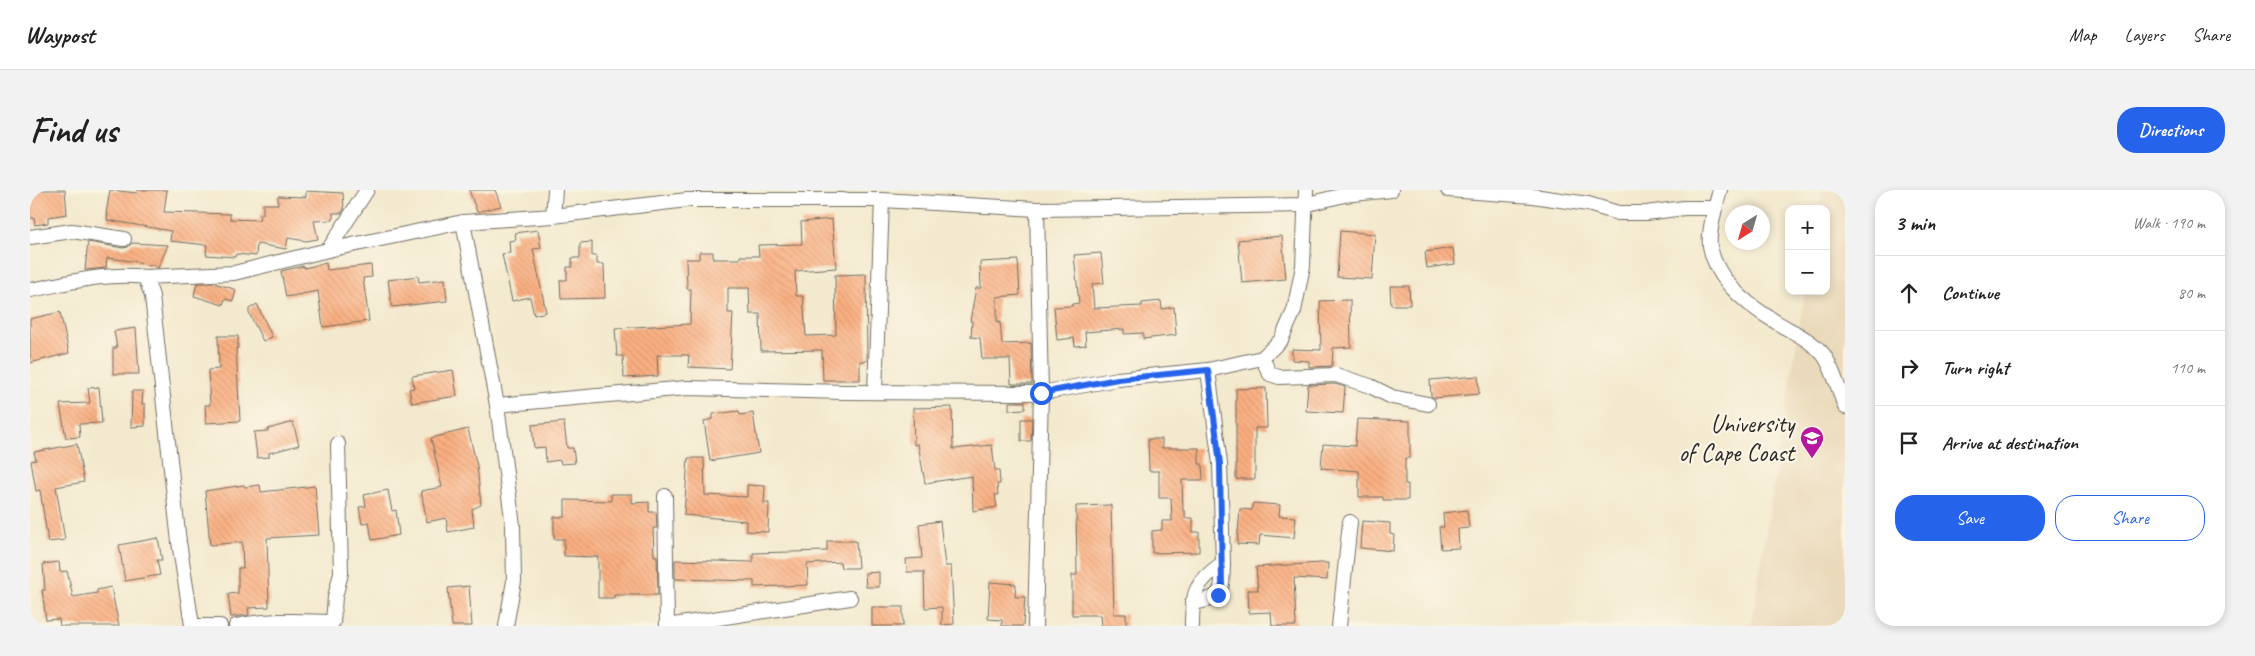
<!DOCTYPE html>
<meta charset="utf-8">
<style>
:root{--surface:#fff;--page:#f2f2f2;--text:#222;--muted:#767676;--line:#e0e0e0;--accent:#2563eb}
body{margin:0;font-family:Caveat,sans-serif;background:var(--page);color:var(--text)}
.controls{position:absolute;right:15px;top:15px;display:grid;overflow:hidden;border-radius:10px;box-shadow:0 2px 8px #0003}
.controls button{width:45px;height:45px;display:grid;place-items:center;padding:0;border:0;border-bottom:1px solid var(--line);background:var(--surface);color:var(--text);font:25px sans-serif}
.compass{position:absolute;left:1695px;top:15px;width:45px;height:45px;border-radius:50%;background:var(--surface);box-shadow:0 2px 8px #0003;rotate:217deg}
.stop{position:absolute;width:15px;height:15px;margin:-11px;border:4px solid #2563eb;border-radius:50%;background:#fff}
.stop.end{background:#2563eb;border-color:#fff;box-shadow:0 1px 5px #0008}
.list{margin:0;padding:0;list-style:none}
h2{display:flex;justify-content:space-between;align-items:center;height:65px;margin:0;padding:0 20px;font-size:21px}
h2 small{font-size:16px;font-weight:400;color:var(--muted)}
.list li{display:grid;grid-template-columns:32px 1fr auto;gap:15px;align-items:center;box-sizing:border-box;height:75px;padding:0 20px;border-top:1px solid var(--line)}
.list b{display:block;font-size:19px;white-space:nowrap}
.list em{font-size:16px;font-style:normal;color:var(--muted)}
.actions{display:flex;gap:10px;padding:15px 20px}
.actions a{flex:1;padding:11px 0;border:1px solid var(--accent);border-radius:20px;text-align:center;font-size:18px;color:var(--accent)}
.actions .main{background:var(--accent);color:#fff}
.icon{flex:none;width:28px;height:28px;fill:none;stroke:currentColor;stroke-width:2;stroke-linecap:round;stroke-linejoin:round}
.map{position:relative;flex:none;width:1815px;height:436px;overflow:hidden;border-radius:20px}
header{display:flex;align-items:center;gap:30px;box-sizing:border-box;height:70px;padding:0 25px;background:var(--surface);border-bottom:1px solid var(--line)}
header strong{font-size:24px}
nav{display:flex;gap:28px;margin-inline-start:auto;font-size:18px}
.intro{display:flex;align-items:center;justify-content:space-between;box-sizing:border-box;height:120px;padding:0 30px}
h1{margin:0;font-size:35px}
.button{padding:12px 22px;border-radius:20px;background:var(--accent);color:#fff;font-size:18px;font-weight:700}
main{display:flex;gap:30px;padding:0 30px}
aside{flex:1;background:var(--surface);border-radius:20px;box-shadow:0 2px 8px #0003}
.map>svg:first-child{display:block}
.built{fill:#ead9ba}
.building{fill:url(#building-back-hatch)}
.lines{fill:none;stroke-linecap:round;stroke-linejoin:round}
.minor-casing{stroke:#716e64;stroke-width:16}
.minor{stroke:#fff;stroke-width:14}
.route{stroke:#2563eb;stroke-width:6}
.labels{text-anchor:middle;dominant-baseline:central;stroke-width:4.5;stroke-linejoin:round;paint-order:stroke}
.poi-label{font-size:25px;fill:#2b2b2b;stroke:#fcf5e5;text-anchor:end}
</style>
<header>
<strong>Waypost</strong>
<nav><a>Map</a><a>Layers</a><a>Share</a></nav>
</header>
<div class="intro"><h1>Find us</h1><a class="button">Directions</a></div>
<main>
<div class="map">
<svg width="1815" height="436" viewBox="0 0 1815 436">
<defs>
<pattern id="building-back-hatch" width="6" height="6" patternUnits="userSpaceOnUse" patternTransform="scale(1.25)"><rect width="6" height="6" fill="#faaf81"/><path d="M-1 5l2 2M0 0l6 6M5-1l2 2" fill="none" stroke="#d69770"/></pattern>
</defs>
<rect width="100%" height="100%" fill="#fcf5e5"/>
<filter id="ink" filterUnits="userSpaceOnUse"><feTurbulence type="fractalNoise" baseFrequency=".02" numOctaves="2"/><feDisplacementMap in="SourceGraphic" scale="10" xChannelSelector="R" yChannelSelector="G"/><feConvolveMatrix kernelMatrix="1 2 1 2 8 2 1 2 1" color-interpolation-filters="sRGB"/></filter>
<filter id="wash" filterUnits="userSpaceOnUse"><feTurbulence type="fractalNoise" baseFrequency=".0096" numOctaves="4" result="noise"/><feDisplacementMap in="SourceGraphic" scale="20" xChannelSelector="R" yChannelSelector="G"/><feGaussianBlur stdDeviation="1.12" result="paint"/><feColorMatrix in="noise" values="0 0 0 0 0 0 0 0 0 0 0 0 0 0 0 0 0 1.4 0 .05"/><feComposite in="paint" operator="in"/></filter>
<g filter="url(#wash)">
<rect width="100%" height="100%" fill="#f3e9ce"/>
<path class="built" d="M 1792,0 L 1815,0 L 1815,436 L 1721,436 L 1775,101 L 1796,101 L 1796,19 L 1789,19 Z"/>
<g id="blocks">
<g class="building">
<path d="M 0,0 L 35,0 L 37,24 L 18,27 L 18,33 L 5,35 L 4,28 L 0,28 Z"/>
<path d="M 80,0 L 107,3 L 108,0 L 137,0 L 134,22 L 200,24 L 200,29 L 229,30 L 230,24 L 233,24 L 233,14 L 248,14 L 248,6 L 276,7 L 276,1 L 313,3 L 314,19 L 312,23 L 303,23 L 303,30 L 284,31 L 288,49 L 276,51 L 258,48 L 256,59 L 227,54 L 226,66 L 206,64 L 205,67 L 176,65 L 177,55 L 140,51 L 141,41 L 77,30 L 78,24 L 76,24 Z"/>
<path d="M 439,0 L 465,0 L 471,16 L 447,22 Z"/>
<path d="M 802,29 L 806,78 L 765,81 L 766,106 L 773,106 L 776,146 L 806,145 L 805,85 L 836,84 L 837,171 L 830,171 L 830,190 L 793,190 L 792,160 L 731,161 L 730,124 L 720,124 L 719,98 L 698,98 L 698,123 L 703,123 L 700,179 L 658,177 L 659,165 L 627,165 L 628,186 L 594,188 L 593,166 L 587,166 L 585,138 L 660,134 L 661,99 L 657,99 L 656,69 L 669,69 L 669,62 L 683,62 L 683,69 L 710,69 L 710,66 L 729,66 L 728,55 L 772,54 L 771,32 Z"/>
<path d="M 508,40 L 511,58 L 503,59 L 516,122 L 504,125 L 500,107 L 482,111 L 472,64 L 480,63 L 479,51 L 486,50 L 485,43 Z"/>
<path d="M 1310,41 L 1345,44 L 1342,89 L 1307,87 Z"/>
<path d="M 1252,46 L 1256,89 L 1212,93 L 1208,50 Z"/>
<path d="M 58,52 L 93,58 L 98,57 L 102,53 L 138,55 L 128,78 L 120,74 L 119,76 L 109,72 L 77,68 L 76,78 L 55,80 Z"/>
<path d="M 562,52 L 562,66 L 567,66 L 567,74 L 574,74 L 575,108 L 531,109 L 530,90 L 537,90 L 537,77 L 542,77 L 542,68 L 550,68 L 550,53 Z"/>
<path d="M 1423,58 L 1425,74 L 1397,78 L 1395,62 Z"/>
<path d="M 1071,63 L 1074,93 L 1062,94 L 1064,118 L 1112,116 L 1112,113 L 1131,111 L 1132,119 L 1144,117 L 1146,145 L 1113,149 L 1113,143 L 1094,144 L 1094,139 L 1055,142 L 1056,155 L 1045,156 L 1044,148 L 1027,150 L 1024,117 L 1042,116 L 1042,114 L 1049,113 L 1044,65 Z"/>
<path d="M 988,70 L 990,105 L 967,107 L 967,133 L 970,132 L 972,154 L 1001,153 L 1002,194 L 981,194 L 980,169 L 952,169 L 950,148 L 941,147 L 942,131 L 940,131 L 946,98 L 951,98 L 950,72 Z"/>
<path d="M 296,73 L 297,80 L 341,75 L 342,87 L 333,88 L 339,131 L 293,137 L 288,101 L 256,107 L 251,81 L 274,76 L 274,78 Z"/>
<path d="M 388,86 L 389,92 L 415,89 L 417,111 L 362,117 L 358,90 Z"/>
<path d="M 167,93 L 183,93 L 198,97 L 206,100 L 203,111 L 195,109 L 193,115 L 164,106 Z"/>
<path d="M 1360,96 L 1379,96 L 1380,115 L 1361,115 Z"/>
<path d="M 1320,110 L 1321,157 L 1303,158 L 1302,176 L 1279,177 L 1279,171 L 1262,170 L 1262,159 L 1291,160 L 1290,111 Z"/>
<path d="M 227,114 L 242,147 L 233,151 L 219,123 L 219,119 Z"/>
<path d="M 30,122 L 39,163 L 0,173 L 0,129 Z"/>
<path d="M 106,138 L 109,184 L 83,184 L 83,158 L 87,158 L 84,141 Z"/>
<path d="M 188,146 L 208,146 L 208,158 L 206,158 L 210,231 L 176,233 L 175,215 L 180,215 L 178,180 L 189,179 Z"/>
<path d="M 423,180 L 427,206 L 382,213 L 379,199 L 384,198 L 382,186 Z"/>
<path d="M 1448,186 L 1449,204 L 1404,208 L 1401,206 L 1400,190 Z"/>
<path d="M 1305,194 L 1315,197 L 1313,223 L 1276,221 L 1278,195 Z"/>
<path d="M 69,197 L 72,233 L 49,234 L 50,247 L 36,248 L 30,214 L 60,213 L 58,198 Z"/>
<path d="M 1236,198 L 1237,238 L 1225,238 L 1225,289 L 1206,289 L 1206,199 Z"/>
<path d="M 102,201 L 113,201 L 112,214 L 115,214 L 115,236 L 101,237 Z"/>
<path d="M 979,212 L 995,212 L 995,219 L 979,220 Z"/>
<path d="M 922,217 L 923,259 L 962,255 L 965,280 L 969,280 L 970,294 L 967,294 L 968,305 L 965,305 L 967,317 L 943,321 L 942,286 L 895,293 L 888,254 L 884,255 L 883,218 Z"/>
<path d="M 709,221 L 710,225 L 723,223 L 729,263 L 680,271 L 674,231 L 683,229 L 683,224 Z"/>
<path d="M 991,229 L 1002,229 L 1001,251 L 991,251 Z"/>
<path d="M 1327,229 L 1380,231 L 1380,268 L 1375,268 L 1375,294 L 1378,294 L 1378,310 L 1353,310 L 1353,307 L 1329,307 L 1329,281 L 1291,278 L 1293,254 L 1325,256 Z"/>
<path d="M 263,232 L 269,255 L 239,263 L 239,267 L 227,268 L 224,242 L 238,241 L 238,239 Z"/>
<path d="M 534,232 L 537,258 L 543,258 L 545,273 L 531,274 L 530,270 L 516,272 L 515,257 L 504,258 L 502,235 Z"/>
<path d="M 438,239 L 447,276 L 451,315 L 442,319 L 444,337 L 418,342 L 416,328 L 397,332 L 391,301 L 412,297 L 401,248 Z"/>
<path d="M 1118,249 L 1132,249 L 1132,258 L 1169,258 L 1169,274 L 1172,274 L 1173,290 L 1152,290 L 1153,321 L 1155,321 L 1155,328 L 1163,328 L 1163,342 L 1169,342 L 1169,362 L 1122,363 L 1122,341 L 1132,340 L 1132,331 L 1142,331 L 1141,308 L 1129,308 L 1129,281 L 1119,281 Z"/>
<path d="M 47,254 L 54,292 L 26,297 L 35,350 L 18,352 L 10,300 L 6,301 L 1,271 L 6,270 L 4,262 Z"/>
<path d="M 658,268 L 674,268 L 675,305 L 717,307 L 717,295 L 735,296 L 734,313 L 739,313 L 738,342 L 716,341 L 716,331 L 654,325 Z"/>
<path d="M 214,295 L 215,297 L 230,295 L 231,302 L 285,296 L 289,345 L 237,348 L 239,417 L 218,418 L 219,425 L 201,427 L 198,404 L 208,403 L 208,378 L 213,378 L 212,352 L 180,355 L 175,301 Z"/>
<path d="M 358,300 L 362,321 L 366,320 L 369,345 L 342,350 L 339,332 L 332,334 L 329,317 L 336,316 L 334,305 Z"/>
<path d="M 581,304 L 602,304 L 602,313 L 619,312 L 619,322 L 626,322 L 627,338 L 623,338 L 624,366 L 627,366 L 628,405 L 584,405 L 584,408 L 568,408 L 568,367 L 534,366 L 534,349 L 524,349 L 524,327 L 535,327 L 535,310 L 581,311 Z"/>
<path d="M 1223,313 L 1250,315 L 1249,326 L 1266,327 L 1264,348 L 1230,345 L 1229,355 L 1207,354 L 1210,319 L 1222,320 Z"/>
<path d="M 1081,315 L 1084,424 L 1096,424 L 1096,436 L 1071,436 L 1070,425 L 1042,425 L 1042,385 L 1047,385 L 1046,316 Z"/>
<path d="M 1437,320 L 1439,338 L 1428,339 L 1429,358 L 1411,359 L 1409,337 L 1414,337 L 1413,323 Z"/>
<path d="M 910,331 L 915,376 L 921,376 L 924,434 L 912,435 L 912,417 L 895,418 L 894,382 L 877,382 L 876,369 L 892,368 L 889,334 Z"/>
<path d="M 1332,331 L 1360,333 L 1360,344 L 1364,345 L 1363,361 L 1330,358 Z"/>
<path d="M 128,348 L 132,370 L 127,370 L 130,385 L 95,391 L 89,355 Z"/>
<path d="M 797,351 L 826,351 L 828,378 L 811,378 L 810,372 L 777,374 L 778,395 L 724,397 L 724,391 L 645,389 L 645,370 L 723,372 L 723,363 L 797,361 Z"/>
<path d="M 29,372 L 30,382 L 37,381 L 43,407 L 67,403 L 67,400 L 81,397 L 89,436 L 30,436 L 29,429 L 16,430 L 12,400 L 15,400 L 13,374 Z"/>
<path d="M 1291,373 L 1298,373 L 1297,390 L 1264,388 L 1266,436 L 1242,436 L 1241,422 L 1219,423 L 1218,400 L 1228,400 L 1226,377 Z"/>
<path d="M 849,382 L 849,397 L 836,397 L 835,383 Z"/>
<path d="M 960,392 L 986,394 L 985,407 L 995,407 L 993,436 L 972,436 L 972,430 L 958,429 Z"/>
<path d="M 439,396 L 442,436 L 422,436 L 418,398 Z"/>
<rect x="842" y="417" width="31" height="19"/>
</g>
</g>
</g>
<g filter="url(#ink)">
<use href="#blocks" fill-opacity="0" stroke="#716e64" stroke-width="1"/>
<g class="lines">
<g class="minor-casing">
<g id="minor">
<path d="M 1418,0 L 1503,6 L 1558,14 L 1588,23 L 1616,23 L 1654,18 L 1685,18"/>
<path d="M 1690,0 C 1686,15 1678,41 1680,56 C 1686,91 1717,115 1746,132 C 1762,142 1780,149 1793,164 C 1802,175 1810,203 1815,217"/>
<path d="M 523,26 L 525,0"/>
<path d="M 433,32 L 467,215 L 483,336 L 484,391 L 476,436"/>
<path d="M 0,47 L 42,41 L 94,49"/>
<path d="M 298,60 L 337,0"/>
<path d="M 115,87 L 204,83 L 298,60 L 433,32 L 523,26 L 657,10 L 852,10 L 1007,19 L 1149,17 L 1274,15 L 1314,5 L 1361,0"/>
<path d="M 0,100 C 38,93 76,82 115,87 L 122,106 L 149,352 L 162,435"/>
<path d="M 1232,168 L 1240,184 L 1249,187 L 1306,185 L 1340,196 L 1362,207 L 1398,214"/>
<path d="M 845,202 L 852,10"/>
<path d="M 467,215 L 657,198 L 814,202 L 1011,203 L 1088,189 L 1178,180 L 1232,168 L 1251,150 L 1264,121 L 1273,76 L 1276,0"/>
<path d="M 635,306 L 637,436"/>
<path d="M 1162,413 C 1194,408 1192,403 1193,373"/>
<path d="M 162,436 L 190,436"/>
<path d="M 206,436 C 239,429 270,431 303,432 L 305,407 L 311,383 L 308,254"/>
<path d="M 637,436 L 820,408"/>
<path d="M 1005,436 L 1011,203 L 1007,19"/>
<path d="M 1162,436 C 1162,403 1165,392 1193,373 L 1190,274 L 1178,180"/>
<path d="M 1309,436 L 1320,332"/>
</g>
</g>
<use href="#minor" class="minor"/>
</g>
</g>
<g class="lines" filter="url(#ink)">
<path class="route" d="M 1011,203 L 1088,189 L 1178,180 L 1190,274 L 1192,395 L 1188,405"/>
</g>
<defs>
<g id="university-pin" transform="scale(1.25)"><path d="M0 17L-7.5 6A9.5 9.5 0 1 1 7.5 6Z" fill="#b5179e" stroke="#fcf5e5"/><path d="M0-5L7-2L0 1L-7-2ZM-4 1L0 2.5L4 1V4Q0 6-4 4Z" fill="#fff"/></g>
</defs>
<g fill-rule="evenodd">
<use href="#university-pin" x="1782" y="248"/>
</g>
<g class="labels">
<g class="poi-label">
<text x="1764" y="234">University<tspan x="1764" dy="29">of Cape Coast</tspan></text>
</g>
</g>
</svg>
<div class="controls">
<button>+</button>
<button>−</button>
</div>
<svg class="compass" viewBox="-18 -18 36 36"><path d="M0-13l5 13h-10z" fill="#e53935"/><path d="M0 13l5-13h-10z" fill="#767676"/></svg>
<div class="stop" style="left:1011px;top:203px"></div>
<div class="stop end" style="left:1188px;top:405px"></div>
</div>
<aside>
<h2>3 min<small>Walk · 190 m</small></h2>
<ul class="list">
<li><svg class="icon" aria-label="ahead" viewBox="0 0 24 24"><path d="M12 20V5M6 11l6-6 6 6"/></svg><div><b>Continue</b></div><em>80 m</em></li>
<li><svg class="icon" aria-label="right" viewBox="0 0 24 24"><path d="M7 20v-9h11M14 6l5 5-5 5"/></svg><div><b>Turn right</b></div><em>110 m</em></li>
<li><svg class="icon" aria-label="arrive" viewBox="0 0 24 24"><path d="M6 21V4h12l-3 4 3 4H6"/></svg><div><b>Arrive at destination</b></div></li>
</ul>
<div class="actions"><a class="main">Save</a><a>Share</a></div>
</aside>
</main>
